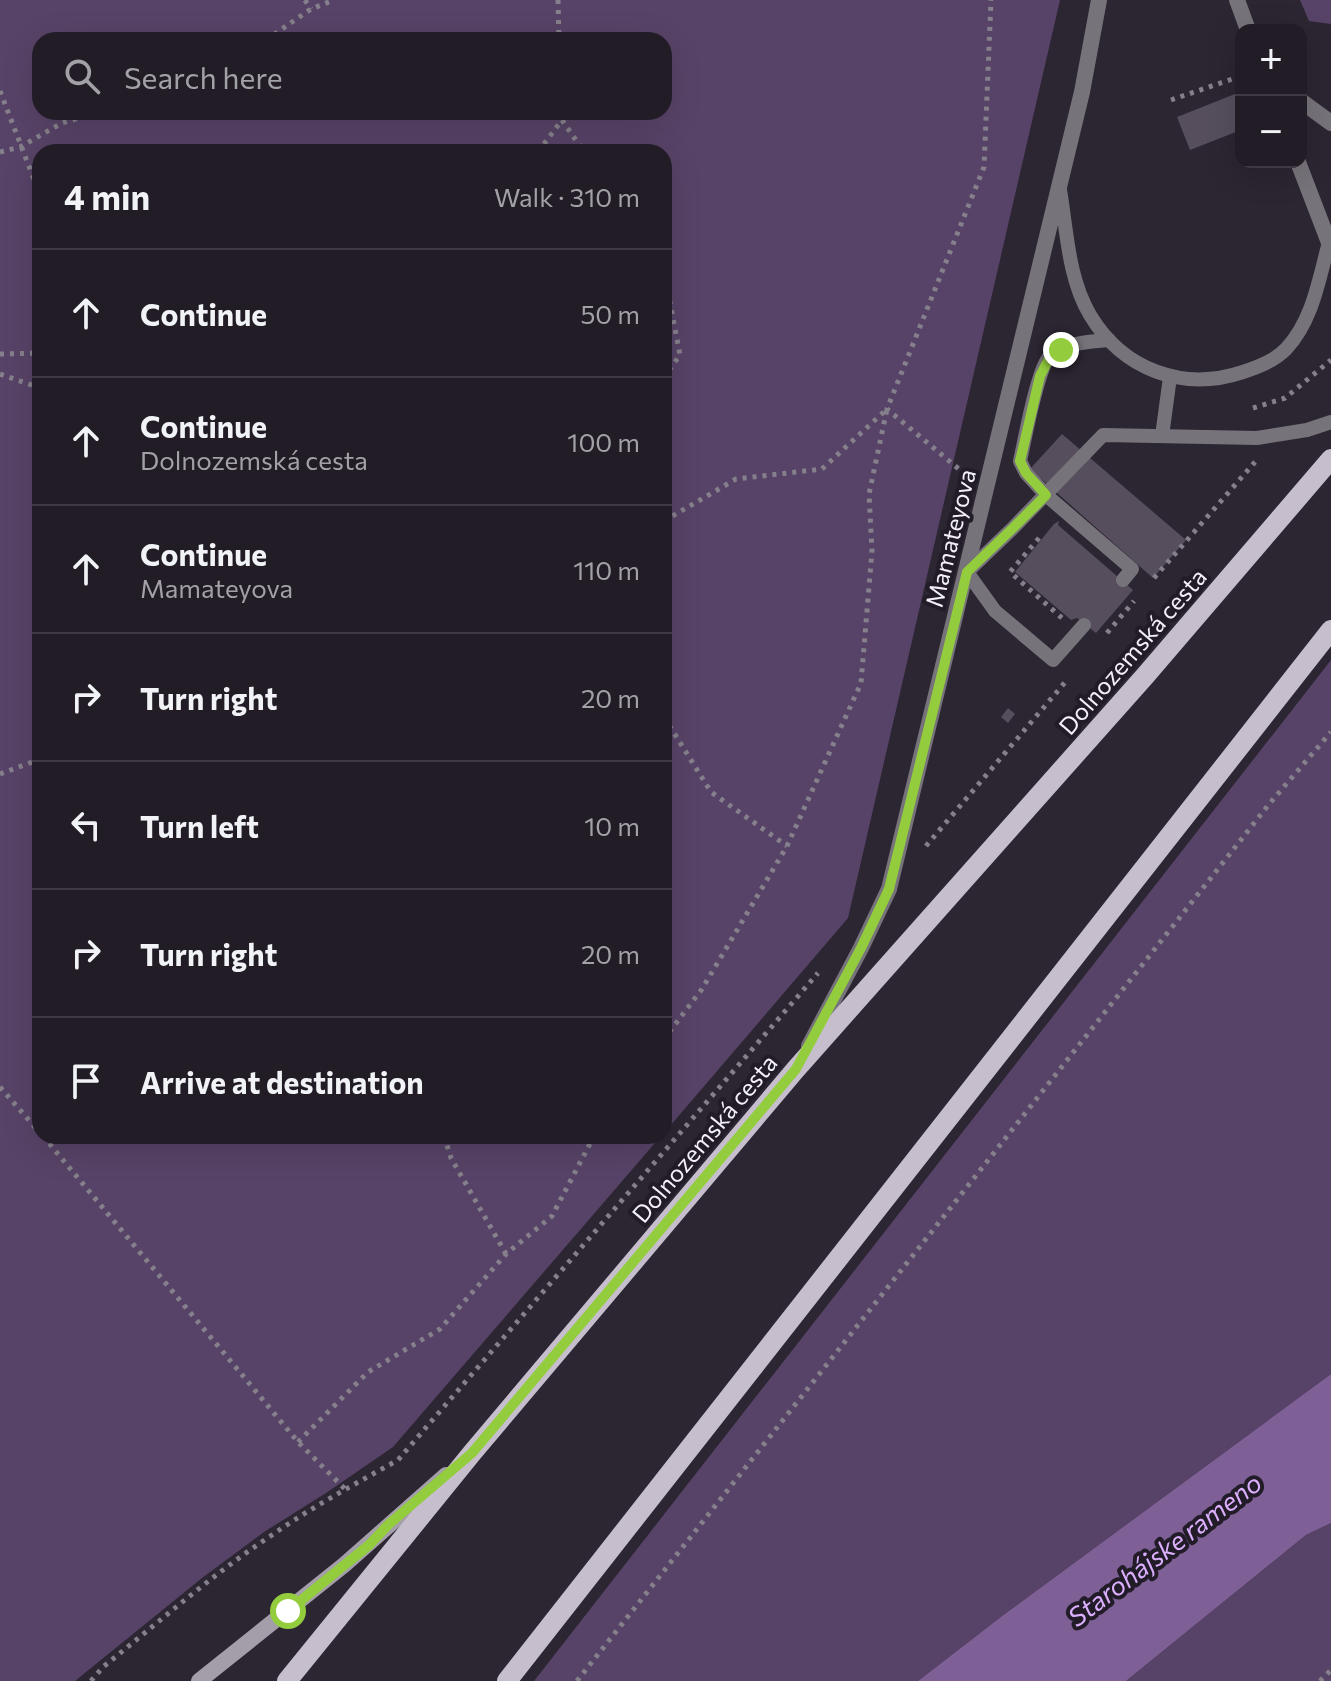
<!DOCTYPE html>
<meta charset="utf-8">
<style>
:root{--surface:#211c26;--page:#29252e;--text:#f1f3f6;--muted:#a2a1a7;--line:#3e3a43}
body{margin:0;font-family:Commissioner,sans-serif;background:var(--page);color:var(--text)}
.controls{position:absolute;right:24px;top:24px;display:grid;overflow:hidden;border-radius:16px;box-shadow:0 8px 32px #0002}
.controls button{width:72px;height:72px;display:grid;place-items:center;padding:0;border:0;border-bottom:2px solid var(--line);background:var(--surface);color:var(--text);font:40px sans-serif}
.stop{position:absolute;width:24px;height:24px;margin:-18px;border:6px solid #93cd3d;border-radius:50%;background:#fff}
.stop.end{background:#93cd3d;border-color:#fff;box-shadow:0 2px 8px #0008}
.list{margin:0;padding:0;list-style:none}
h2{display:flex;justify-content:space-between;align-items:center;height:104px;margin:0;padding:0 32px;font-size:34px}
h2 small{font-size:26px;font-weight:400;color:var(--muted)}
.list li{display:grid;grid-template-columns:52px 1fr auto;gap:24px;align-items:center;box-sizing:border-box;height:128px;padding:0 32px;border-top:2px solid var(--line)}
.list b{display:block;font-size:30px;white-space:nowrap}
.list p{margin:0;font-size:26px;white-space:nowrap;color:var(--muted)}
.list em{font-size:26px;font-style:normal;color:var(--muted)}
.icon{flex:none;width:44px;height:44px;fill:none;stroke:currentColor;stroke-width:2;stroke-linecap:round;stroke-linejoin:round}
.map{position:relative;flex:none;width:1331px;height:1681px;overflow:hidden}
.search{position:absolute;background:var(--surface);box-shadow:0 8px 32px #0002;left:32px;top:32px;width:640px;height:88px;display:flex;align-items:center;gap:20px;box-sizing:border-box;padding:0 28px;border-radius:24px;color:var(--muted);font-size:30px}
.panel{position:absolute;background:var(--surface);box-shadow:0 8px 32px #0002;left:32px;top:144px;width:640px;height:1000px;border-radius:24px}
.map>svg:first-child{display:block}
.green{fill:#574367;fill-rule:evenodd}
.water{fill:#7e6096}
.building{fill:#564e5d}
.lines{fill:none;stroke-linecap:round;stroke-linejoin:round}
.path{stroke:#85808b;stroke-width:5;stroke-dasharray:4 6;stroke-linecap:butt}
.service{stroke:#77737a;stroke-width:14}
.tertiary{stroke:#77737a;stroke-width:16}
.secondary{stroke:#a39ea9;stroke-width:16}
.primary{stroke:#c6becd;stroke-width:20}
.route{stroke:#93cd3d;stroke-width:10}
.labels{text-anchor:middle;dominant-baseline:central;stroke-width:8;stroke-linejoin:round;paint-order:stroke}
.street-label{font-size:24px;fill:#f4f0f9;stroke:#221c28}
.water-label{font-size:26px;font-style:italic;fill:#dbaffe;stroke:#221c28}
</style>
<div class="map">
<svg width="1331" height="1681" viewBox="0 0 1331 1681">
<rect width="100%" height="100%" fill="#2c2532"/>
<g class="green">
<path d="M 0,0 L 1060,0 L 848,918 L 664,1133 L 664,152 L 40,152 L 40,1136 L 661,1136 L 393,1447 L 326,1493 L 264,1532 L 202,1578 L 75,1681 L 0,1681 ZM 40,40 L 664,40 L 664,112 L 40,112 Z"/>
<path d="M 1300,0 L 1331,0 L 1331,24 L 1309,21 Z"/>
<path d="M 1331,660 L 1331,1374 L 1002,1616 L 918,1681 L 534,1681 Z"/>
<path d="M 1331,1523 L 1331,1681 L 1126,1681 L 1306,1535 Z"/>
</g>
<path class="water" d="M 1331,1374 L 1331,1523 L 1306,1535 L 1126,1681 L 918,1681 L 1002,1616 Z"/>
<g class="building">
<path d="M 1240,92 L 1241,130 L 1190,150 L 1177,117 Z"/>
<path d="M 1062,434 L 1186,540 L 1153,578 L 1030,469 Z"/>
<path d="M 1059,521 L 1058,525 L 1133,590 L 1096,633 L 1077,618 L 1071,620 L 1015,572 L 1054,524 Z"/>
<path d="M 1008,708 L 1015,714 L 1008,723 L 1001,717 Z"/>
</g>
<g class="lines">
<g class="path">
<path d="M 305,0 L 311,9"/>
<path d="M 558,0 L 559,40"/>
<path d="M 266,40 L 311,9 L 334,0"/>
<path d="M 0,91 L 40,195"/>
<path d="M 1171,100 L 1241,76"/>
<path d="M 562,120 L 584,152"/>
<path d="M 0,152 L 20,147 L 62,123 L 99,112"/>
<path d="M 538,152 L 562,120 L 562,112"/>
<path d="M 664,271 L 680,355 L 664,377"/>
<path d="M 0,354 L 40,353"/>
<path d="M 0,374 L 40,388"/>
<path d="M 1253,408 L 1285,398 L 1331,360"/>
<path d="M 966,475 L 887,409 L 984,167 L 991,0"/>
<path d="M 664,521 L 736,479 L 822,469 L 887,409 L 869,494 L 872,551 L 861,683 L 787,846 L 702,989 L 664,1039"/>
<path d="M 1039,538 L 1010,572 L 1062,618"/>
<path d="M 1154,578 L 1255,462"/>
<path d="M 1107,633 L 1134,601"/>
<path d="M 664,717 L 711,792 L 787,846"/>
<path d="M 0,774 L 40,759"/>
<path d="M 926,846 L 1067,680"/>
<path d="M 0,1087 L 40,1133"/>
<path d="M 43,1136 L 298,1442 L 345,1489"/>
<path d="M 444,1136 L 451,1158 L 506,1254"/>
<path d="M 298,1442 L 368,1372 L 440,1329 L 506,1254 L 552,1216 L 594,1136"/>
<path d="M 91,1681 L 103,1667 C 159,1622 213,1574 272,1535 C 312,1507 355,1484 398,1460 L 818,973"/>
<path d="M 577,1681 L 1270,803 L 1331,732"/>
<path d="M 1320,1681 L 1331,1670"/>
</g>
<g class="service">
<path d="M 1060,190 C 1067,231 1068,278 1090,315 C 1123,370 1183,392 1243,372 C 1258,367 1274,361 1286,349 C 1313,320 1319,279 1329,242"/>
<path d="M 1109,340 C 1090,342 1064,342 1049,357 C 1037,371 1025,439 1020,461 L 1026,473 L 1046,495 L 1132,569 L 1123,580"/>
<path d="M 1162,436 L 1170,377"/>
<path d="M 1084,625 L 1053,660 L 995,611 L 967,572 L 1013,528 L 1103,435 L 1257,438 L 1307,430 L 1331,422"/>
</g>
<g class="tertiary">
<path d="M 1237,0 L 1248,30"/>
<path d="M 1301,101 L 1331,123"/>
<path d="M 1298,162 L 1331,248"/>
<path d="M 809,1046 L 861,948 L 889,889 L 1082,92 L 1099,0"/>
</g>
<path class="secondary" d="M 199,1681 L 344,1565 L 446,1475"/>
<g class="primary">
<path d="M 287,1681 L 472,1453 L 796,1069 L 1145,676 L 1331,459"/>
<path d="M 507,1681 L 1331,630"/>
</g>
</g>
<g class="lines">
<path class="route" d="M 288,1611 L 369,1545 L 389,1524 L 472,1453 L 796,1069 L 861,948 L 889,889 L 967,572 L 1013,528 L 1046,495 L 1026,473 L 1020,461 L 1040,376 L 1050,357 L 1061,350"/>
</g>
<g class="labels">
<g class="street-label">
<text transform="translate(950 538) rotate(-76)">Mamateyova</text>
<text transform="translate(1132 651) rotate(-49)">Dolnozemská cesta</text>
<text transform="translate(704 1138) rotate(-50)">Dolnozemská cesta</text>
</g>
<g class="water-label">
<text transform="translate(1164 1549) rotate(-37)">Starohájske rameno</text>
</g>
</g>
</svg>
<div class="controls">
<button>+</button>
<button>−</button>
</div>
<div class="stop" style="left:288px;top:1611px"></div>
<div class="stop end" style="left:1061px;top:350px"></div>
<div class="search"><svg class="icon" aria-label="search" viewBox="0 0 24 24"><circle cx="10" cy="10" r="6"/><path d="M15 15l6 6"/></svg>Search here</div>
<section class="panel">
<h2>4 min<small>Walk · 310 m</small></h2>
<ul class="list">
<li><svg class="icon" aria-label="ahead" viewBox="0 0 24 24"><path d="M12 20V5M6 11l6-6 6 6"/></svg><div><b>Continue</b></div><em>50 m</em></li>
<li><svg class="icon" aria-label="ahead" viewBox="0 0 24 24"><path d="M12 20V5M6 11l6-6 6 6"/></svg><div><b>Continue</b><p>Dolnozemská cesta</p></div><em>100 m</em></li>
<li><svg class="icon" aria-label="ahead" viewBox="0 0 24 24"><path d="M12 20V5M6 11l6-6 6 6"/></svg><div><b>Continue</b><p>Mamateyova</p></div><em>110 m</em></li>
<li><svg class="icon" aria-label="right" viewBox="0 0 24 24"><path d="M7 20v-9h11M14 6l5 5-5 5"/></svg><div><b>Turn right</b></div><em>20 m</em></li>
<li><svg class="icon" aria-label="left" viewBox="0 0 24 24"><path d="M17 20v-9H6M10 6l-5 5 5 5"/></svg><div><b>Turn left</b></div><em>10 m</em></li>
<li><svg class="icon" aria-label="right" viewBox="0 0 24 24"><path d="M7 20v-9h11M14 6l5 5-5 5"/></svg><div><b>Turn right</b></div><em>20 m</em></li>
<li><svg class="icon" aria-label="arrive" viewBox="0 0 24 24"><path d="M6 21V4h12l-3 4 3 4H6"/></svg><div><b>Arrive at destination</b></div></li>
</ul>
</section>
</div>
